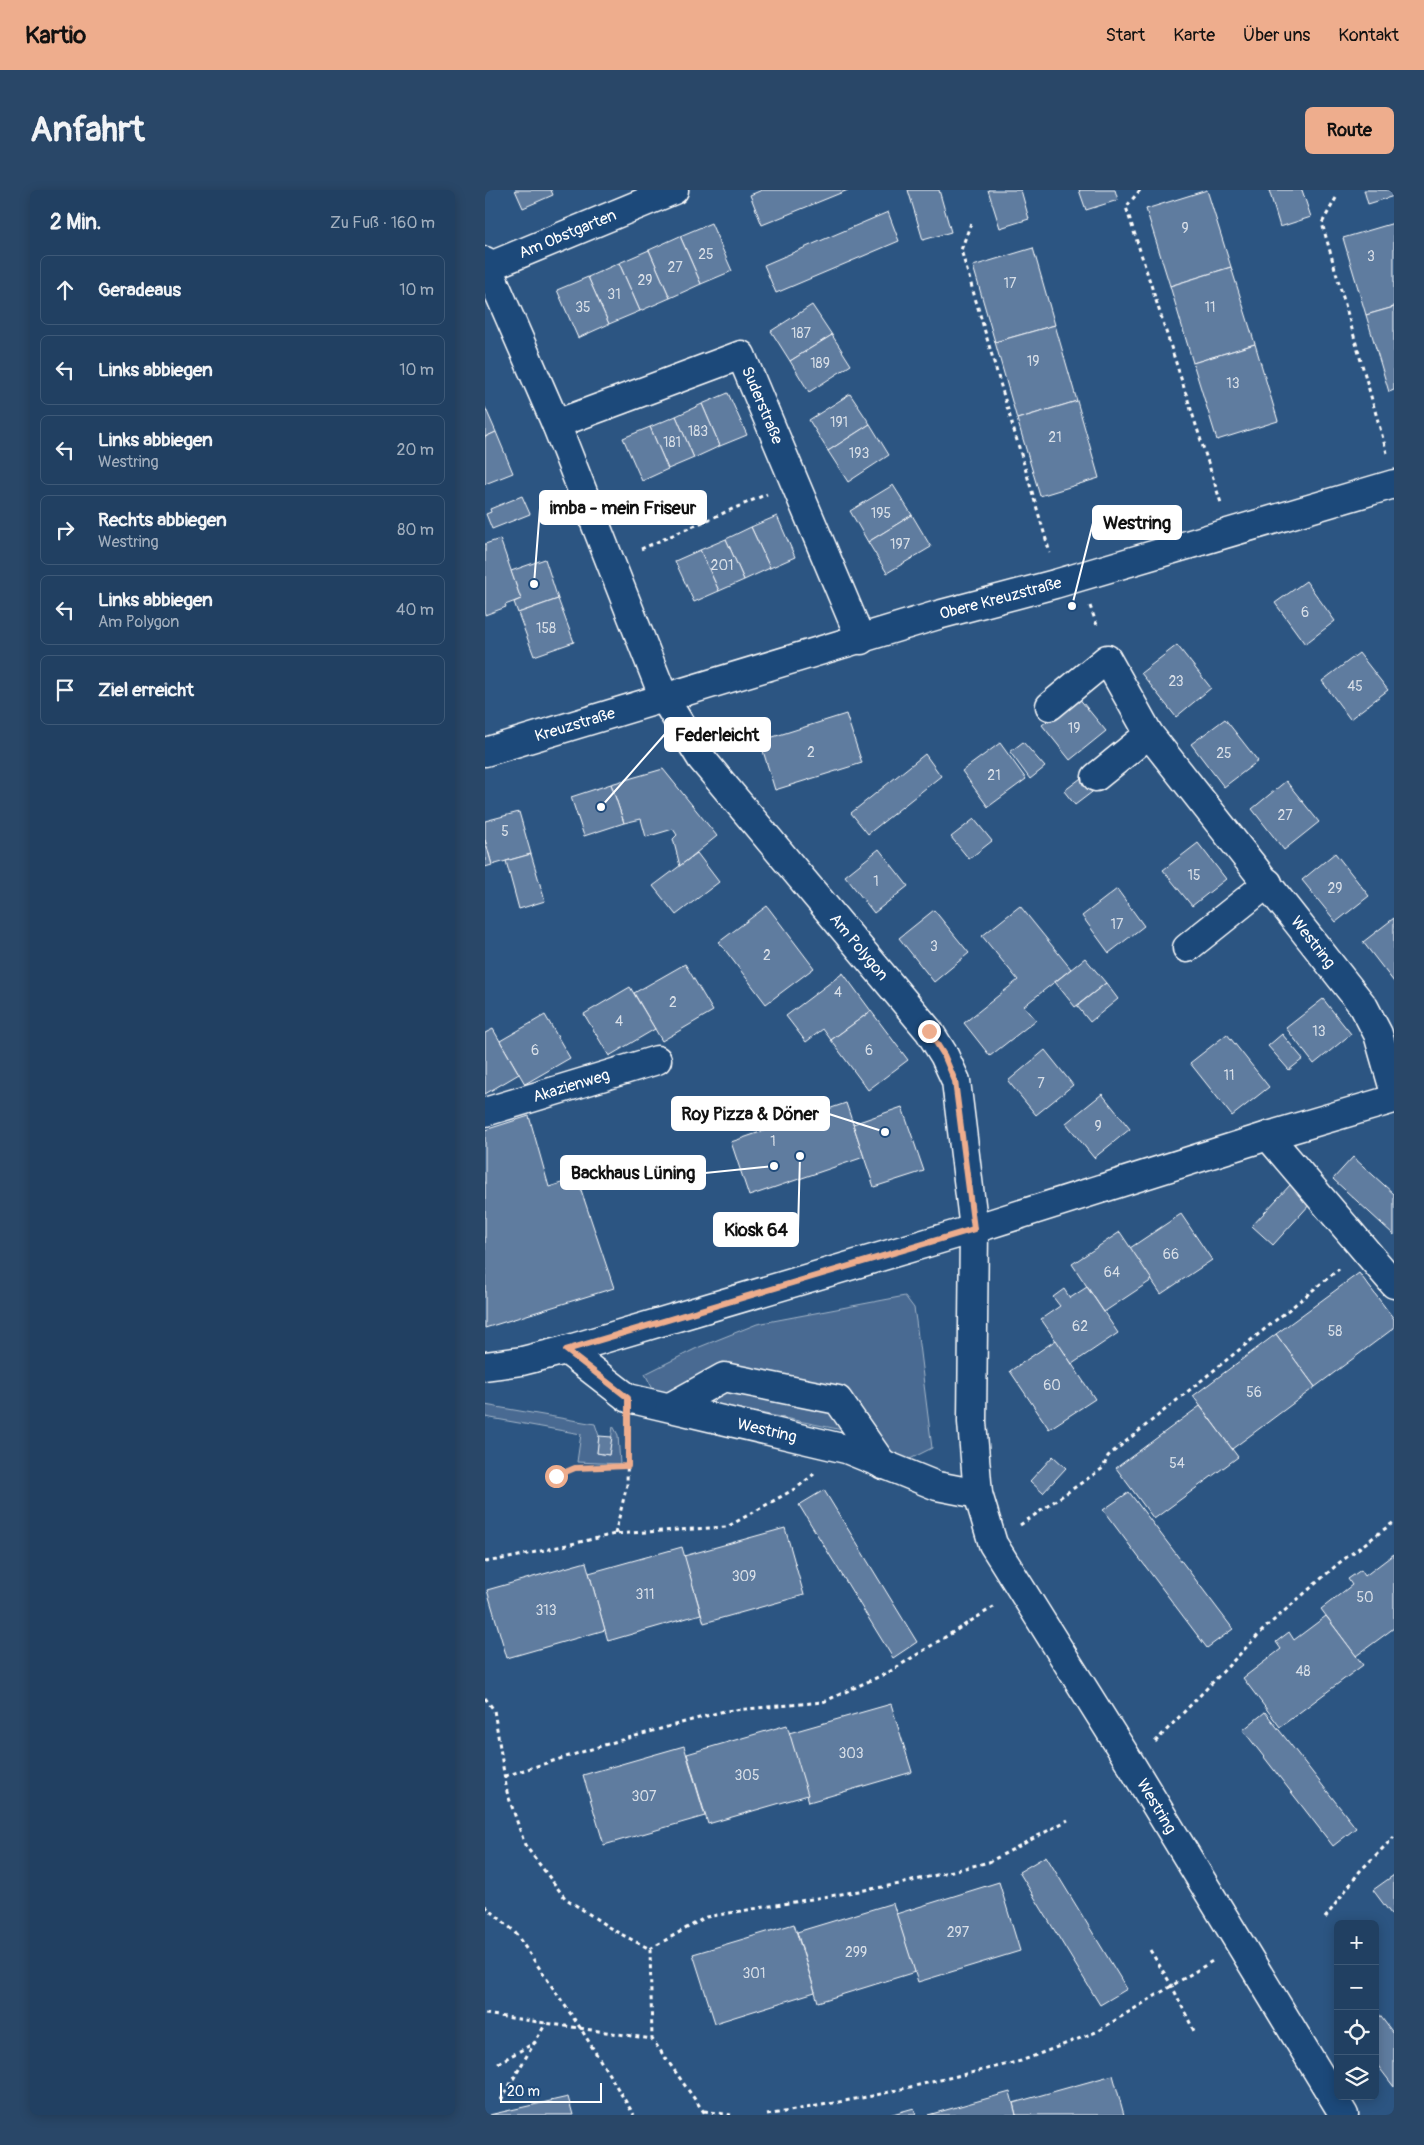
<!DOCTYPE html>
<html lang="de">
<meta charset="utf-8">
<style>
:root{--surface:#214062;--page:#294768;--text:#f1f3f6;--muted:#a2afbe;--line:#3e5977;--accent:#eead8d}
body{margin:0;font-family:Pangolin,sans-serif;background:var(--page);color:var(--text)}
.controls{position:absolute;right:15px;bottom:15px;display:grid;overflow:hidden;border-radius:8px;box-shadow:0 2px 12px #0003}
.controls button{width:45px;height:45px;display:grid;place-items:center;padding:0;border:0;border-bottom:1px solid var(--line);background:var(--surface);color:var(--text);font:25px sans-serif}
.scale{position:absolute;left:15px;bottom:12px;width:102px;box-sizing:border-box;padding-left:5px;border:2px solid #fff;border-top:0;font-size:14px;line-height:18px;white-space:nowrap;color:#fff;-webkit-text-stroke:4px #1f4a7a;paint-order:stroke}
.stop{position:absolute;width:15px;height:15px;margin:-11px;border:4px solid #eead8d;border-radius:50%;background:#fff}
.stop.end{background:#eead8d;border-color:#fff;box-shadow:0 1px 5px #0008}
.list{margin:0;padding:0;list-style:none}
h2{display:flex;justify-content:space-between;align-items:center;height:65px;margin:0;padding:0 20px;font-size:21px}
h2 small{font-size:16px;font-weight:400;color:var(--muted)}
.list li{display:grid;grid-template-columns:32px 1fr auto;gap:15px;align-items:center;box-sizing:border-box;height:70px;margin:0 10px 10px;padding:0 10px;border:1px solid var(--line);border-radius:8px}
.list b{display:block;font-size:19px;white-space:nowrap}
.list p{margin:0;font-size:16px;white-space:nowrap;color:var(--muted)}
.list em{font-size:16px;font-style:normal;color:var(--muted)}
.icon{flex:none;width:28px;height:28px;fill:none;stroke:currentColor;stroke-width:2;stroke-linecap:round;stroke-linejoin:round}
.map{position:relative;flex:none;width:909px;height:1925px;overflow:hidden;border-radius:8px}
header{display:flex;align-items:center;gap:30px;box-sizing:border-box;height:70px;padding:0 25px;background:var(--accent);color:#111}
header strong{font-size:24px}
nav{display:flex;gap:28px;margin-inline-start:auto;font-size:18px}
.intro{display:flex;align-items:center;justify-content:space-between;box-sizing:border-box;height:120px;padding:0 30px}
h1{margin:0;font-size:35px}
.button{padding:12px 22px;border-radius:8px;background:var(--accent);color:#111;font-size:18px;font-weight:700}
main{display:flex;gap:30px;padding:0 30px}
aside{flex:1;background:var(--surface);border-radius:8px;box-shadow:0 2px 12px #0003}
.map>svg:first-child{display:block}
.green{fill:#486b92;stroke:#a4b5c8}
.building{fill:#5e7c9f;stroke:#fff}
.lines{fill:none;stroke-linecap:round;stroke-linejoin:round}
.minor-casing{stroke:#fff;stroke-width:31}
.path{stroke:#fff;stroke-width:3;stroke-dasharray:4 4;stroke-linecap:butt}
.minor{stroke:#1f4a7a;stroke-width:28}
.route{stroke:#eead8d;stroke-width:6}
.labels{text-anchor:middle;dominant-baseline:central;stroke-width:5;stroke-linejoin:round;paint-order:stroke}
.number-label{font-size:14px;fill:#d7dee7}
.street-label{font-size:16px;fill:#fff;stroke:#1f4a7a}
.leader{fill:none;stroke:#fff;stroke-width:2}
.callout-dot{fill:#fff;stroke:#1f4a7a;stroke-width:2}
.callout{fill:#fff;stroke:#fff;stroke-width:2}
.callout-label{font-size:18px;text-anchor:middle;font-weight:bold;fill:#111}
</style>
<header>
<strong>Kartio</strong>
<nav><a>Start</a><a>Karte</a><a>Über uns</a><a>Kontakt</a></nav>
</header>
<div class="intro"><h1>Anfahrt</h1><a class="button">Route</a></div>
<main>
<aside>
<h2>2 Min.<small>Zu Fuß · 160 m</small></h2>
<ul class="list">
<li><svg class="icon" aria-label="ahead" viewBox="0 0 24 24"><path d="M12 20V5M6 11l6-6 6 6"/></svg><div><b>Geradeaus</b></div><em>10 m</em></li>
<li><svg class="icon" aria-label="left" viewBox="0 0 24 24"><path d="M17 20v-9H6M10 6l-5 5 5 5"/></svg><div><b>Links abbiegen</b></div><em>10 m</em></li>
<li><svg class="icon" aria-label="left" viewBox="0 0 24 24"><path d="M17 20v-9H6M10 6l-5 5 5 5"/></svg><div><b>Links abbiegen</b><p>Westring</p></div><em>20 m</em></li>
<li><svg class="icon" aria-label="right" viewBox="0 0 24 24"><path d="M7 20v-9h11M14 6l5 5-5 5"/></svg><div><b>Rechts abbiegen</b><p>Westring</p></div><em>80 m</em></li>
<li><svg class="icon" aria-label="left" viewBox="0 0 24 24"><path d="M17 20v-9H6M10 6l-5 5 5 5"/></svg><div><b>Links abbiegen</b><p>Am Polygon</p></div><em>40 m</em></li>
<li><svg class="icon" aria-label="arrive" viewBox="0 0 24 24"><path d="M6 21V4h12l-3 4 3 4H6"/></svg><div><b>Ziel erreicht</b></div></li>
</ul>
</aside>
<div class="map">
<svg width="909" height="1925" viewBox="0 0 909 1925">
<rect width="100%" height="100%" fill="#2c5582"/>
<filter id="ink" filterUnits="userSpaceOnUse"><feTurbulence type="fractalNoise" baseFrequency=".02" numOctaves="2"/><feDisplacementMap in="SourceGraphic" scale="10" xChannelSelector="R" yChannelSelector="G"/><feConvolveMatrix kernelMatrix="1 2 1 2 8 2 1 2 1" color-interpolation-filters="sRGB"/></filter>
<g filter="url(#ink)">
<g class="green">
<path d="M 420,1106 L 429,1118 L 431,1131 L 447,1258 L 421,1271 L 367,1242 L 169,1201 L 160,1184 L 212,1158 L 272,1134 Z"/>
<path d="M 0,1215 L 110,1234 L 114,1246 L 112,1263 L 124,1265 L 128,1236 L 133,1245 L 135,1274 L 92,1272 L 96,1244 L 0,1227 Z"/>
</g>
<g class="building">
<path d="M 30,0 L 66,0 L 68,5 L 38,18 Z"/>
<path d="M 277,0 L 363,0 L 277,35 L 265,5 Z"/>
<path d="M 423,0 L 454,0 L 466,42 L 438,50 Z"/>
<path d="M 503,0 L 536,0 L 544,29 L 515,38 Z"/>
<path d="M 594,0 L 630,0 L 633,10 L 601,20 Z"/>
<path d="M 722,0 L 746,77 L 685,96 L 661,19 Z"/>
<path d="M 784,0 L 817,0 L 826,27 L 795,37 Z"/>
<path d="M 879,0 L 909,0 L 909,6 L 883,14 Z"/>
<path d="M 403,22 L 414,51 L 291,103 L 279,75 Z"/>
<path d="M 226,33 L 247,81 L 216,94 L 195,46 Z"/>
<path d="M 909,33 L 909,117 L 881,125 L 858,48 Z"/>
<path d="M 195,46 L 216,94 L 185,108 L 164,60 Z"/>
<path d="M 548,58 L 570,135 L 510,152 L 488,76 Z"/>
<path d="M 164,60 L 185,108 L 155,121 L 134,73 Z"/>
<path d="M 134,73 L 155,121 L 124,134 L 103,87 Z"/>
<path d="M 746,77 L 770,154 L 708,173 L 685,96 Z"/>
<path d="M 103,87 L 124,134 L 93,148 L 72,100 Z"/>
<path d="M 327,115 L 347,145 L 305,171 L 286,141 Z"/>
<path d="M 909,117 L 909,200 L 904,202 L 881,125 Z"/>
<path d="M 570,135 L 592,211 L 532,229 L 510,152 Z"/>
<path d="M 347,145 L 366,175 L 324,202 L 305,171 Z"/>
<path d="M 770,154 L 793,231 L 732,250 L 708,173 Z"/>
<path d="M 243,203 L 262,245 L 235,256 L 217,214 Z"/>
<path d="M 365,204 L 385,234 L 343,261 L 324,230 Z"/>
<path d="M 592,211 L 614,288 L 555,306 L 532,229 Z"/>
<path d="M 217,214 L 235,256 L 209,268 L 191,226 Z"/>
<path d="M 0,217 L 11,242 L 0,247 Z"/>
<path d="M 191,226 L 209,268 L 183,279 L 165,237 Z"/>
<path d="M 385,234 L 404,265 L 363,292 L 343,261 Z"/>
<path d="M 165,237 L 183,279 L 157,291 L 138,248 Z"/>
<path d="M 11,242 L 28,283 L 0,294 L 0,247 Z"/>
<path d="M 408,295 L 427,325 L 383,352 L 365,321 Z"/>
<path d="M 37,306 L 45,324 L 7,339 L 1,324 L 6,322 L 5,319 Z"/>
<path d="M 427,325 L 446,357 L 402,383 L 383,352 Z"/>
<path d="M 292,326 L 310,367 L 285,378 L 266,337 Z"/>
<path d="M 266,337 L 285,378 L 259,390 L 241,349 Z"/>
<path d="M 15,349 L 36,409 L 20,415 L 21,417 L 0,425 L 0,354 Z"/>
<path d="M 241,349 L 259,390 L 234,401 L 215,360 Z"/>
<path d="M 215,360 L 234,401 L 209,412 L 190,371 Z"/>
<path d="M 60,369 L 73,409 L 33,423 L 29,412 L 36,409 L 26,381 Z"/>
<path d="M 821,391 L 850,431 L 820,454 L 790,413 Z"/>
<path d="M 73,409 L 89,452 L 49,466 L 33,423 Z"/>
<path d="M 692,455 L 726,498 L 691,527 L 656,483 Z"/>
<path d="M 874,463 L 903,500 L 865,529 L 837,491 Z"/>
<path d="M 593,507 L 621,541 L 585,570 L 557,535 Z"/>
<path d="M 361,524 L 377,573 L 290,600 L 275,551 Z"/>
<path d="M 740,529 L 773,571 L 739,597 L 706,554 Z"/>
<path d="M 538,552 L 560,577 L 545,589 L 525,562 Z"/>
<path d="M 515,553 L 541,589 L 503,617 L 477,581 Z"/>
<path d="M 440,564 L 456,586 L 383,644 L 366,623 Z"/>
<path d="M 178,579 L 232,646 L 195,676 L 188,649 L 192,645 L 188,639 L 161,647 L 156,629 L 139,633 L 126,594 Z"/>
<path d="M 604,582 L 615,596 L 590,615 L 579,601 Z"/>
<path d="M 801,591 L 834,632 L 799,660 L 767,619 Z"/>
<path d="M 126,594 L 139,633 L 99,646 L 86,607 Z"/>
<path d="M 34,622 L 46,664 L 7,675 L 0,650 L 0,631 Z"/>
<path d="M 489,629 L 507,651 L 484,669 L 466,647 Z"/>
<path d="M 0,650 L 7,675 L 0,677 Z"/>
<path d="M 713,653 L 741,689 L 707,716 L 678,680 Z"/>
<path d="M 394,659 L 423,696 L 389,723 L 360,686 Z"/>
<path d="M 212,663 L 234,692 L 191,725 L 168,696 Z"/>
<path d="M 850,663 L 884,706 L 851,732 L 817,690 Z"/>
<path d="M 46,664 L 60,711 L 34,719 L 21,671 Z"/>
<path d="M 632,699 L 659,736 L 624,763 L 597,726 Z"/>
<path d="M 282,716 L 329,778 L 281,814 L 234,752 Z"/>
<path d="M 535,716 L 586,779 L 539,816 L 551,830 L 505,866 L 479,833 L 533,790 L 497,746 Z"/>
<path d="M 449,720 L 484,763 L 449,792 L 414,748 Z"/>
<path d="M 909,728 L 909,792 L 878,752 Z"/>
<path d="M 600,768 L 621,793 L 590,817 L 570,792 Z"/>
<path d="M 200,774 L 228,821 L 177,851 L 149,803 Z"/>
<path d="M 358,783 L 386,821 L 346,850 L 338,839 L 321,852 L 301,826 Z"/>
<path d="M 621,793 L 633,809 L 605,832 L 592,816 Z"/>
<path d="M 145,797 L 170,839 L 124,866 L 99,824 Z"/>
<path d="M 838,809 L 866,844 L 829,874 L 801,838 Z"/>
<path d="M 386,821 L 423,870 L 383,900 L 346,850 Z"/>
<path d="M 60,825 L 85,868 L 40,894 L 15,851 Z"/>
<path d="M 8,839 L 34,884 L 0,904 L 0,843 Z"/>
<path d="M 742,844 L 784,897 L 747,926 L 705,873 Z"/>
<path d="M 797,844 L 818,869 L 804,880 L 783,856 Z"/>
<path d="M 560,860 L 588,895 L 551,925 L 523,891 Z"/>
<path d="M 617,904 L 645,939 L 609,968 L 581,933 Z"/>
<path d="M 361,913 L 379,967 L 264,1006 L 246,952 Z"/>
<path d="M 417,917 L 439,981 L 389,997 L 368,934 Z"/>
<path d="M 44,926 L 64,997 L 92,988 L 129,1098 L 0,1138 L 0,940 Z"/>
<path d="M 868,967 L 909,1004 L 909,1045 L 848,989 Z"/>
<path d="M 806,994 L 826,1013 L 788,1055 L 767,1036 Z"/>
<path d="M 696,1024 L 727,1070 L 676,1104 L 645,1058 Z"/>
<path d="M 635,1042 L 667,1090 L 619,1122 L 587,1074 Z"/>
<path d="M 874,1083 L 909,1129 L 909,1138 L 830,1197 L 791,1144 Z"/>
<path d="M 602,1097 L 633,1143 L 587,1174 L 556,1129 L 575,1116 L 568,1107 L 579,1099 L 585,1108 Z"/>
<path d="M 791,1144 L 830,1197 L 747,1259 L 708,1206 Z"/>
<path d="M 571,1150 L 610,1209 L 564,1239 L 525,1181 Z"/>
<path d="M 715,1216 L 753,1267 L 669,1329 L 631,1278 Z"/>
<path d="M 114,1246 L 127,1247 L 124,1265 L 112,1263 Z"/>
<path d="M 568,1266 L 581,1278 L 558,1303 L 545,1291 Z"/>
<path d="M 339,1300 L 432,1452 L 408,1468 L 314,1315 Z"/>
<path d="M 644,1302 L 748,1439 L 722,1458 L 618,1320 Z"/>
<path d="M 300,1338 L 319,1405 L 219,1433 L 199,1366 Z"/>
<path d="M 197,1357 L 216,1424 L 123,1451 L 104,1383 Z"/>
<path d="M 909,1364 L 909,1438 L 871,1466 L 836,1419 L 867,1395 L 863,1389 L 876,1380 L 880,1386 Z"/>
<path d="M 101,1372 L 120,1440 L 22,1468 L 2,1400 Z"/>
<path d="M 841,1426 L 878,1475 L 795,1537 L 758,1488 L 796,1459 L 791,1452 L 804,1442 L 809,1450 Z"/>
<path d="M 406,1514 L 427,1582 L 324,1612 L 304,1543 Z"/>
<path d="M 780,1522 L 871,1638 L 848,1656 L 758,1540 Z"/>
<path d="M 302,1535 L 323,1605 L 223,1634 L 202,1564 Z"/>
<path d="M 199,1556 L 220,1626 L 119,1655 L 98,1585 Z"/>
<path d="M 561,1666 L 642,1799 L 615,1815 L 534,1682 Z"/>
<path d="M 909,1685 L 909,1728 L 888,1700 Z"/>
<path d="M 514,1692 L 535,1761 L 433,1792 L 411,1724 Z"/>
<path d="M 408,1713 L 430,1782 L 333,1812 L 312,1742 Z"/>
<path d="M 309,1734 L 330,1802 L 230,1833 L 208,1764 Z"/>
<path d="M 890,1819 L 909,1844 L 909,1897 L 890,1872 Z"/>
<path d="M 628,1885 L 639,1925 L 531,1925 L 528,1913 Z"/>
<path d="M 525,1902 L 531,1925 L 443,1925 L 461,1920 Z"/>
<path d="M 83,1907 L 88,1925 L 4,1925 Z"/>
<path d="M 429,1918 L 431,1925 L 404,1925 Z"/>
</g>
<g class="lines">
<g class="minor-casing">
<g id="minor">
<path id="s1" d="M 0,71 L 71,234 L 179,508 L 216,568 L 444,841 L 459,865 L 471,891 L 489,1039 L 487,1232 L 493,1304 L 508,1354 L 647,1576 L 859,1925"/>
<path id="s2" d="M 3,77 L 189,0"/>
<path id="s3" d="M 71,234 L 256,165 L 376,450"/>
<path id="s4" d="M 565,516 L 622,469 L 664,544 L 879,817 L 893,844 L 909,900"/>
<path id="s5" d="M 0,562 L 453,425 L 570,394 L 909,294"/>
<path d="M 611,587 L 664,544"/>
<path d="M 702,758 L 783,693"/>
<path id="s6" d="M 0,922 L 172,870"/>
<path d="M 783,946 L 909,1094"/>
<path id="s7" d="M 81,1160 L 143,1208 L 361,1259 L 452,1296 L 493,1304"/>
<path d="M 0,1176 L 37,1171 L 81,1160 L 489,1039 L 783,946 L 909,909"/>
<path d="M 185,1217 L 239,1187 L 353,1210 L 398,1275"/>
</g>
</g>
<g class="path">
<path d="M 655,0 L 641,17 L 736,313"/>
<path d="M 851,8 L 837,33 L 902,263"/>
<path d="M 486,33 L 476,60 L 565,363"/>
<path d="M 156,359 L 282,304"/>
<path d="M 605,416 L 613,438"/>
<path d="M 71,1286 L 90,1278 L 143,1276"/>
<path d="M 535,1335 L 618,1278 L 623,1266 L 854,1079"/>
<path d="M 130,1344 L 142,1295 L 143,1239"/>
<path d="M 0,1372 L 29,1367 L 130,1344 L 242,1337 L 313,1297 L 329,1284"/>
<path d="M 0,1508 L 9,1520 L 22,1602 L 40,1655 L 80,1708 L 128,1740 L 165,1759 L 167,1849 L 221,1925"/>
<path d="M 670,1552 L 780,1438 L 854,1373 L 909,1332"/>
<path d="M 20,1586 L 129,1552 L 239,1521 L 338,1512 L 404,1482 L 510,1416"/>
<path d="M 0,1716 L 29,1741 L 96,1839 L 149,1925"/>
<path d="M 840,1728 L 875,1681 L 909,1647"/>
<path d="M 165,1759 L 221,1727 L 415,1694 L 504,1672 L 583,1630"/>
<path d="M 665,1760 L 687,1796 L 709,1841"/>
<path d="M 0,1824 L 167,1849"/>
<path d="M 13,1873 L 51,1852"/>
<path d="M 16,1910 L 61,1833"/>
<path d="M 219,1921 L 246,1925"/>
<path d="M 282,1925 L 387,1906 L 536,1871 L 611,1842 L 729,1770"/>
</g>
<use href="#minor" class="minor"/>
</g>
</g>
<g class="lines" filter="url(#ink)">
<path class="route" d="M 71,1286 L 90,1278 L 143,1276 L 143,1208 L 81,1160 L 489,1039 L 470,891 L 459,865 L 444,841"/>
</g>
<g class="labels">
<g class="number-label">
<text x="700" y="38">9</text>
<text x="221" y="64">25</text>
<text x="886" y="66">3</text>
<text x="190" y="77">27</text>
<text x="160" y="90">29</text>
<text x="525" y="93">17</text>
<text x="129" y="104">31</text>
<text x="98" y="117">35</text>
<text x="725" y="117">11</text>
<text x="316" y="143">187</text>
<text x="548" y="171">19</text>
<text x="335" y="173">189</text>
<text x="748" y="193">13</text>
<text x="354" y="232">191</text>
<text x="213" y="241">183</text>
<text x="570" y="247">21</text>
<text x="187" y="252">181</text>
<text x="374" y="263">193</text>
<text x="396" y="323">195</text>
<text x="415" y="354">197</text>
<text x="237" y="375">201</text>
<text x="820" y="422">6</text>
<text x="61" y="438">158</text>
<text x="691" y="491">23</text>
<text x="870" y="496">45</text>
<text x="589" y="538">19</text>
<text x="326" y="562">2</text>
<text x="739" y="563">25</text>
<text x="509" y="585">21</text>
<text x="800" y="625">27</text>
<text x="20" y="641">5</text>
<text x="709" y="685">15</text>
<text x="391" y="691">1</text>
<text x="850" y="698">29</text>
<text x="632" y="734">17</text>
<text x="449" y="756">3</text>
<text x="282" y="765">2</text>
<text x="353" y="802">4</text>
<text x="188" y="812">2</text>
<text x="134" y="831">4</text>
<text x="834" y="841">13</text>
<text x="50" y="860">6</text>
<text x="384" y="860">6</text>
<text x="744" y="885">11</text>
<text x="556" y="893">7</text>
<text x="613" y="936">9</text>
<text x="288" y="951">1</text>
<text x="686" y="1064">66</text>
<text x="627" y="1082">64</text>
<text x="595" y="1136">62</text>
<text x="850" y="1141">58</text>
<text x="567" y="1195">60</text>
<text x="769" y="1202">56</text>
<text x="692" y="1273">54</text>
<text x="259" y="1386">309</text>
<text x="160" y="1404">311</text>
<text x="880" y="1407">50</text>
<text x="61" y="1420">313</text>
<text x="818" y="1481">48</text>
<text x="366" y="1563">303</text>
<text x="262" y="1585">305</text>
<text x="159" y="1606">307</text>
<text x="473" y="1742">297</text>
<text x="371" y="1762">299</text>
<text x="269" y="1783">301</text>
</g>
<g class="street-label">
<text stroke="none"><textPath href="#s2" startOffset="86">Am Obstgarten</textPath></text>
<text stroke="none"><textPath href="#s3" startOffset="252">Suderstraße</textPath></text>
<text stroke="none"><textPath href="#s5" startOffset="538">Obere Kreuzstraße</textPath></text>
<text stroke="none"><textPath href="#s5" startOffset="94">Kreuzstraße</textPath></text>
<text stroke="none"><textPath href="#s4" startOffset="425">Westring</textPath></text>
<text stroke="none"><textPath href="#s1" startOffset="789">Am Polygon</textPath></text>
<text stroke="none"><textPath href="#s6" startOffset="90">Akazienweg</textPath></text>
<text stroke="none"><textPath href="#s7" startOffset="221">Westring</textPath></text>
<text stroke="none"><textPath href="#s1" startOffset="1731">Westring</textPath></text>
</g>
</g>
<path class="leader" d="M49 394L55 318M587 416L608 333M116 617L180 544M400 942L344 924M289 976L220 983M315 966L313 1040"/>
<g class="callout-dot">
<circle cx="49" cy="394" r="5"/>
<circle cx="587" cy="416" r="5"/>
<circle cx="116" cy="617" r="5"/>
<circle cx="400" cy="942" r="5"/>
<circle cx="289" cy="976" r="5"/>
<circle cx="315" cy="966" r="5"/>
</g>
<g class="callout">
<rect x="55" y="301" width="166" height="33" rx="5"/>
<rect x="608" y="316" width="88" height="33" rx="5"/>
<rect x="180" y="528" width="105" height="33" rx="5"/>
<rect x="187" y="907" width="157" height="33" rx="5"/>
<rect x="76" y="966" width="144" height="33" rx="5"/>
<rect x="229" y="1023" width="84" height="33" rx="5"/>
</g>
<g class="callout-label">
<text x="138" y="324">imba - mein Friseur</text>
<text x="652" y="339">Westring</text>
<text x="232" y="551">Federleicht</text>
<text x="265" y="930">Roy Pizza &amp; Döner</text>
<text x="148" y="989">Backhaus Lüning</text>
<text x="271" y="1046">Kiosk 64</text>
</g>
</svg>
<div class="controls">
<button>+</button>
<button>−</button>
<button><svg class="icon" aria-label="locate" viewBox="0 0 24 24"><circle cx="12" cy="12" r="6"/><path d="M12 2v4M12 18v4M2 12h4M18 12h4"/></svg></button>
<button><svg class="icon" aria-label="layers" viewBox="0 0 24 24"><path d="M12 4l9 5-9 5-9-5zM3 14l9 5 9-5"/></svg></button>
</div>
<div class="scale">20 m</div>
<div class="stop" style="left:71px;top:1286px"></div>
<div class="stop end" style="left:444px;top:841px"></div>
</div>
</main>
